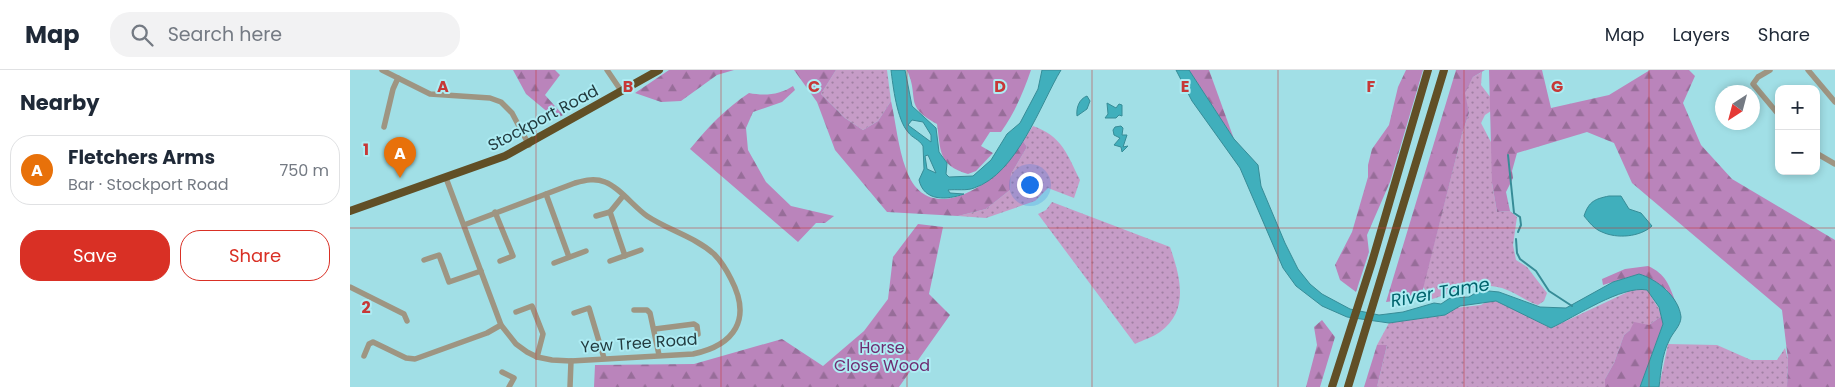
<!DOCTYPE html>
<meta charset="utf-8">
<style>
:root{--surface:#fff;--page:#f2f2f3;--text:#1f2937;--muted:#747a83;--line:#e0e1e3;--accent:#d93025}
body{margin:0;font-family:Poppins,sans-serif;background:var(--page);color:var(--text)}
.controls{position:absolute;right:15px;top:15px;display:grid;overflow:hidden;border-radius:10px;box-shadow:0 2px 8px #0003}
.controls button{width:45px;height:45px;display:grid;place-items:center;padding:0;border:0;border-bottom:1px solid var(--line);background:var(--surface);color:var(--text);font:25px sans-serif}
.compass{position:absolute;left:1365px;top:15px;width:45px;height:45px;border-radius:50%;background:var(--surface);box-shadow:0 2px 8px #0003;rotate:216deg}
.you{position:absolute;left:679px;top:114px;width:18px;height:18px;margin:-12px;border:4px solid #fff;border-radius:50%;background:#1a73e8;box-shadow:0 0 0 8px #1a73e833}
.badge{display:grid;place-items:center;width:32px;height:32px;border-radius:50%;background:var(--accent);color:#fff;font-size:16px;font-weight:700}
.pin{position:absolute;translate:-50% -41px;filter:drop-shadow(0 1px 2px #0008)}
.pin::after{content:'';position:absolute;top:26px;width:18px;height:15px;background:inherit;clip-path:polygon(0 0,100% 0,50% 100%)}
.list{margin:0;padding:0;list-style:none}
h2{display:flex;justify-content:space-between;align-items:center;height:65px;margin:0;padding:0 20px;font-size:21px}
h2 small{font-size:16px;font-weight:400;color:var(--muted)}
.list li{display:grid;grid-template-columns:32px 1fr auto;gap:15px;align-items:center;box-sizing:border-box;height:70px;margin:0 10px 10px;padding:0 10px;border:1px solid var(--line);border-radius:20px}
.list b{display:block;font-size:19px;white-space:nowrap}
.list p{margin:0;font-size:16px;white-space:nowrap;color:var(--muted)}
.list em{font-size:16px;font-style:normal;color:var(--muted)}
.actions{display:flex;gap:10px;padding:15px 20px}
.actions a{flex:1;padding:11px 0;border:1px solid var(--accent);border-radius:20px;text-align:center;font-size:18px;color:var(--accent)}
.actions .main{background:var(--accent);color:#fff}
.icon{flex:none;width:28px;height:28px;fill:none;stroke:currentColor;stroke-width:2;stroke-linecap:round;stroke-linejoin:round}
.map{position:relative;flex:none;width:1485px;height:317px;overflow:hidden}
header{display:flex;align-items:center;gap:30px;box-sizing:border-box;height:70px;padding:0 25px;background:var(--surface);border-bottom:1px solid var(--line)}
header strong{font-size:24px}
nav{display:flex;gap:28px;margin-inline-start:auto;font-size:18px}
.search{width:350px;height:45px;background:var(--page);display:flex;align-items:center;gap:12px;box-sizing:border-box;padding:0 18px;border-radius:20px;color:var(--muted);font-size:19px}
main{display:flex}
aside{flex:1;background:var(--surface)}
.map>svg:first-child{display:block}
.grass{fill:url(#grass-dots)}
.forest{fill:url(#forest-firs)}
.water{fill:#40afbc;stroke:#378c97;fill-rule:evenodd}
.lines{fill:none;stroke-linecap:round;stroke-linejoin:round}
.stream{stroke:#378c97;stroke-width:2}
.minor{stroke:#9e9582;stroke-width:5.5}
.highway{stroke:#614f26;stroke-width:8}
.grid{fill:none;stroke:#c73837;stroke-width:1;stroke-opacity:0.55}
.labels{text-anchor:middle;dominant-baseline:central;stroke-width:4;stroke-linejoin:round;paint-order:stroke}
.street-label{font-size:16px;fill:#233c40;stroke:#aeecf3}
.park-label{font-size:16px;fill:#6f2d72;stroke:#aeecf3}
.water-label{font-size:18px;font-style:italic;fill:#01646d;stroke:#aeecf3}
.grid-label{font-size:16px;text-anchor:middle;font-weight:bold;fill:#c73837;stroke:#aeecf3;stroke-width:4;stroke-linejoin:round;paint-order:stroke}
</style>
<header>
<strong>Map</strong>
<div class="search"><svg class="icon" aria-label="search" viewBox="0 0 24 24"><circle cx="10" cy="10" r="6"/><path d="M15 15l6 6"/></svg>Search here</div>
<nav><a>Map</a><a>Layers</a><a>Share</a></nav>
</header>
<main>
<aside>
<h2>Nearby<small></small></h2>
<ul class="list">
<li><span class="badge" style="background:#e8710a">A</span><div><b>Fletchers Arms</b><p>Bar · Stockport Road</p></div><em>750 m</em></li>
</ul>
<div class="actions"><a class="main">Save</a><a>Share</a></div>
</aside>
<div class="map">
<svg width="1485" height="317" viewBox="0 0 1485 317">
<defs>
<pattern id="grass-dots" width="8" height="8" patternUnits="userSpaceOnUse" patternTransform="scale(1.25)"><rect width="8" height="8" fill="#c69cc7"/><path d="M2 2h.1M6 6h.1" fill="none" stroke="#a080a3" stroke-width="1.8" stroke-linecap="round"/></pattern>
<pattern id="forest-firs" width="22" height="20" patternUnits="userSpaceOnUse" patternTransform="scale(1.25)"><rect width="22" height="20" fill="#ba84bb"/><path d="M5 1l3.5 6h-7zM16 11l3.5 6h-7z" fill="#976d99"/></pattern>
</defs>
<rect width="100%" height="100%" fill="#a1dfe6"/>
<g class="grass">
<path d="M 486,0 L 537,0 L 541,31 L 528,51 L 513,60 L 495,48 L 471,24 Z"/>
<path d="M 1132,2 L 1131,15 L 1141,28 L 1141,41 L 1135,45 L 1131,53 L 1142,74 L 1142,113 L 1147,142 L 1160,141 L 1167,147 L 1163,175 L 1166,190 L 1177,197 L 1197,223 L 1194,231 L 1188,235 C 1175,231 1165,222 1152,218 C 1129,211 1101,223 1079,230 L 1078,223 L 1073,217 L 1112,64 L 1119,43 L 1114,23 L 1123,7 Z"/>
<path d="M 683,56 C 712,66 717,84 730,110 L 724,128 L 698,118 L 685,131 L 636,148 L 608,146 L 636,139 L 660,120 L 661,104 L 677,77 L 673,71 Z"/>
<path d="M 702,132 L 820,177 C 830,206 840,240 810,262 C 803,267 793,270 785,274 L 688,144 L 696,140 Z"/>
<path d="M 1284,219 L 1297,220 L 1313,245 L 1299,255 L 1280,260 L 1274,265 L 1264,293 L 1255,309 L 1255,317 L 1027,317 L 1037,275 L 1027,275 L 1039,253 L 1095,245 L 1105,238 L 1131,235 L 1139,230 L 1153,233 L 1201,258 Z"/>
<path d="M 1318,274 L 1367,275 L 1401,290 L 1427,290 L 1435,278 L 1438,290 L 1437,317 L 1309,317 Z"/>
</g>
<g class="forest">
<path d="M 163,0 L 205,0 L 210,5 L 195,25 L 213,45 L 206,49 L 176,24 Z"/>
<path d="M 319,0 L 384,0 L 367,5 L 331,31 L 311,32 L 285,23 Z"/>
<path d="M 444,0 L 486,0 L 471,24 L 495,48 L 513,60 L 528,51 L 541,31 C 546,53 548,78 556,99 C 571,142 608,132 637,111 C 651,100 662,85 673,71 L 677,77 L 661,104 L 660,120 L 636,139 L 608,146 L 537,142 L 485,80 L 467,32 Z"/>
<path d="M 557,0 L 681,0 C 673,23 665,42 651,62 L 640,62 L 631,76 L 643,83 L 626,101 L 618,104 C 587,95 591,79 587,54 C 553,35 570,29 557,0 Z"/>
<path d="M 839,0 L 859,0 L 884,69 Z"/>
<path d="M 1056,0 L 1073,0 L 1040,112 L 1017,165 L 1019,182 L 1006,222 L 990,210 L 985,195 L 1002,162 L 1018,107 L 1018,95 L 1022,79 L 1039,55 L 1048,17 Z"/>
<path d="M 1106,0 L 1135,0 L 1123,7 L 1115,23 L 1119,43 L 1112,64 L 1072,223 L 1052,230 L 1036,232 Z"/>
<path d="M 1139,0 L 1192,0 L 1201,38 L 1259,25 L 1300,0 L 1339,0 L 1345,6 L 1333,33 L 1351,75 L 1382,109 L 1485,170 L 1485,317 L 1437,317 L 1438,290 L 1432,240 L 1282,113 L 1264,73 L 1237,62 L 1167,83 L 1162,101 L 1163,108 L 1156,122 L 1160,141 L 1147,142 L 1142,113 Z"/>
<path d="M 443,16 L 445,20 L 432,32 L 403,42 L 396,58 L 398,80 L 416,112 L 441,136 L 484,146 L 475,153 L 466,153 L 448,172 L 340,79 C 358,57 375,39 399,23 C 414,26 430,25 443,16 Z"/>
<path d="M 568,154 L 593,157 L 579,224 L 600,245 L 549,317 L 244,317 L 245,295 L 344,294 L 432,269 L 473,296 L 514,261 L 538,229 L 543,187 Z"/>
<path d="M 1298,196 C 1316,204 1319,215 1326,233 L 1316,219 L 1289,204 L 1253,215 L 1252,209 L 1275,199 Z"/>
<path d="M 1313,245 L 1313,254 L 1290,317 L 1255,317 L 1255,309 L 1264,293 L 1274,265 L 1280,260 L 1284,252 L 1299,255 Z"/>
<path d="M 972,250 L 985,267 L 970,317 L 956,317 L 967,275 L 964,257 Z"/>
<path d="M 1027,275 L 1037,275 L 1027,317 L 1014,317 Z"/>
</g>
<g class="water">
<path d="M 541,0 L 555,0 L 562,36 L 586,58 L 589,82 L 597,93 L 596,104 L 599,107 L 623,106 L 641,90 L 657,64 L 670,53 L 688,19 L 692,0 L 711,0 C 691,33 667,104 624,118 C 617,121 606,119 598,120 L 600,123 L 614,124 C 597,130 574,132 569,110 L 574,99 L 573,76 C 569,69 562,68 558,62 C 547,50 543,16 541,0 ZM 562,50 L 573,52 L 581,65 L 581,72 L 558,55 ZM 578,85 L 586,103 L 577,99 L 575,86 Z"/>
<path d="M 826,0 L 839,0 L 884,69 L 908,95 L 911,116 L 935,173 L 948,199 L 960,214 L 972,224 L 1000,239 L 1029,245 L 1053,242 L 1084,233 L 1091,234 L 1100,228 L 1119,227 L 1127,222 L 1139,221 L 1149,222 L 1190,237 L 1216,238 L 1263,212 L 1289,204 C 1307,209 1329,227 1331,247 C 1331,256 1322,263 1319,271 C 1312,284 1311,302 1309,317 L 1290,317 L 1313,254 L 1309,237 L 1297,220 C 1272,215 1225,247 1201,258 L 1146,231 L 1110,236 L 1095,245 L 1039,253 L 997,247 L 972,236 L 946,216 L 933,198 L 890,98 L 842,31 Z"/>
<path d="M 737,26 L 740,31 L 737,39 L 727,46 C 726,38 729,29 737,26 Z"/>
<path d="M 757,33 L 766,38 L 769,34 L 772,35 L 772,46 L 769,45 L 766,48 L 755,48 L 758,44 Z"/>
<path d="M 771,56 L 773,58 L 772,65 L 777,65 L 773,77 L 778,76 L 772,82 L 771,77 L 764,75 L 770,68 L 764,65 L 763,60 L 765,57 Z"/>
<path d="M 1259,126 L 1271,126 L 1279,139 L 1291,143 L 1302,156 C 1290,167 1267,169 1252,162 C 1244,159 1239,152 1234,146 C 1239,131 1245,129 1259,126 Z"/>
</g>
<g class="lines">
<g class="stream">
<path d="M 1158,85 L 1164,143 L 1170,147 L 1171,155 L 1168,162"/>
<path d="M 1166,169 L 1167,183 L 1170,189 L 1186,201 L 1199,221 L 1222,236"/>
</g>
<g class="minor">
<path d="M 32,0 L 80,24 L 140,28 L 151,32 L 162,43 L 179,75"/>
<path d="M 257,0 L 272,22"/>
<path d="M 1420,0 L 1408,7 L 1403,14 L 1429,45"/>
<path d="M 1458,0 L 1485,32"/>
<path d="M 34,57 L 43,19 L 48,8"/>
<path d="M 1466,83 L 1485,94"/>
<path d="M 96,108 L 151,255 L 166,274 L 177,282 L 187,287 L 202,290 L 221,291 L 343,284 C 385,275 402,249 381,209 C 377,201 371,191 364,184 C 345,167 318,160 297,146 C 284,137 269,117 255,112 C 245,108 236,110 225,113 L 114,155"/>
<path d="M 196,124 L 219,187"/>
<path d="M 273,126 L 260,142 L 275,186"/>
<path d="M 145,142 L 163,186 L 150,191"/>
<path d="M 246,146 L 260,142"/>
<path d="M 74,190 L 89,185 L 99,212 L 131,201"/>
<path d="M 260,191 L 291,180"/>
<path d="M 204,193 L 236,181"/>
<path d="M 0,217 L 54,244 L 57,251"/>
<path d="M 284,240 L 297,240 L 300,243 L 309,285"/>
<path d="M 166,242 L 182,236 L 193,264 L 187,287"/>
<path d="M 224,243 L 239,238 L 254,288"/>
<path d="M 305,259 L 344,254 L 347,256 L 348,264"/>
<path d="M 14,286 L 19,274 L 23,272 L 56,288 L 65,289 L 137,263 L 151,255"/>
<path d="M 152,302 L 164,308 L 159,317"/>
<path d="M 220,317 L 221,291"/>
</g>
<g class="highway">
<path d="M 0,141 L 155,86 L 309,0"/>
<path d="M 982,317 L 1022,192 L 1078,0"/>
<path d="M 998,317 L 1094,0"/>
</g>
</g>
<path class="grid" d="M 186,0 L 186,317M 371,0 L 371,317M 557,0 L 557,317M 742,0 L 742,317M 928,0 L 928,317M 1114,0 L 1114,317M 1299,0 L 1299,317M 0,158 L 1485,158"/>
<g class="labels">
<g class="street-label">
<text transform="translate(193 48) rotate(-28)">Stockport Road</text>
<text transform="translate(289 273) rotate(-4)">Yew Tree Road</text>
</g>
<g class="park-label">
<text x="532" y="277">Horse<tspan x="532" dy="18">Close Wood</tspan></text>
</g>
<g class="water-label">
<text transform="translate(1090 222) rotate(-10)">River Tame</text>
</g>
</g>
<g class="grid-label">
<text x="93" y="22">A</text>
<text x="278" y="22">B</text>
<text x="464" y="22">C</text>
<text x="650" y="22">D</text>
<text x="835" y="22">E</text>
<text x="1021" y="22">F</text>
<text x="1207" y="22">G</text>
<text x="16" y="85">1</text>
<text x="16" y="243">2</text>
</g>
</svg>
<div class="controls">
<button>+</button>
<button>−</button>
</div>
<svg class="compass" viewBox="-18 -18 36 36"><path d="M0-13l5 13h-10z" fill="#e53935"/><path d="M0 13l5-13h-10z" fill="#747a83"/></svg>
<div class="you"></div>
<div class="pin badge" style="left:50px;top:108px;background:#e8710a">A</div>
</div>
</main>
